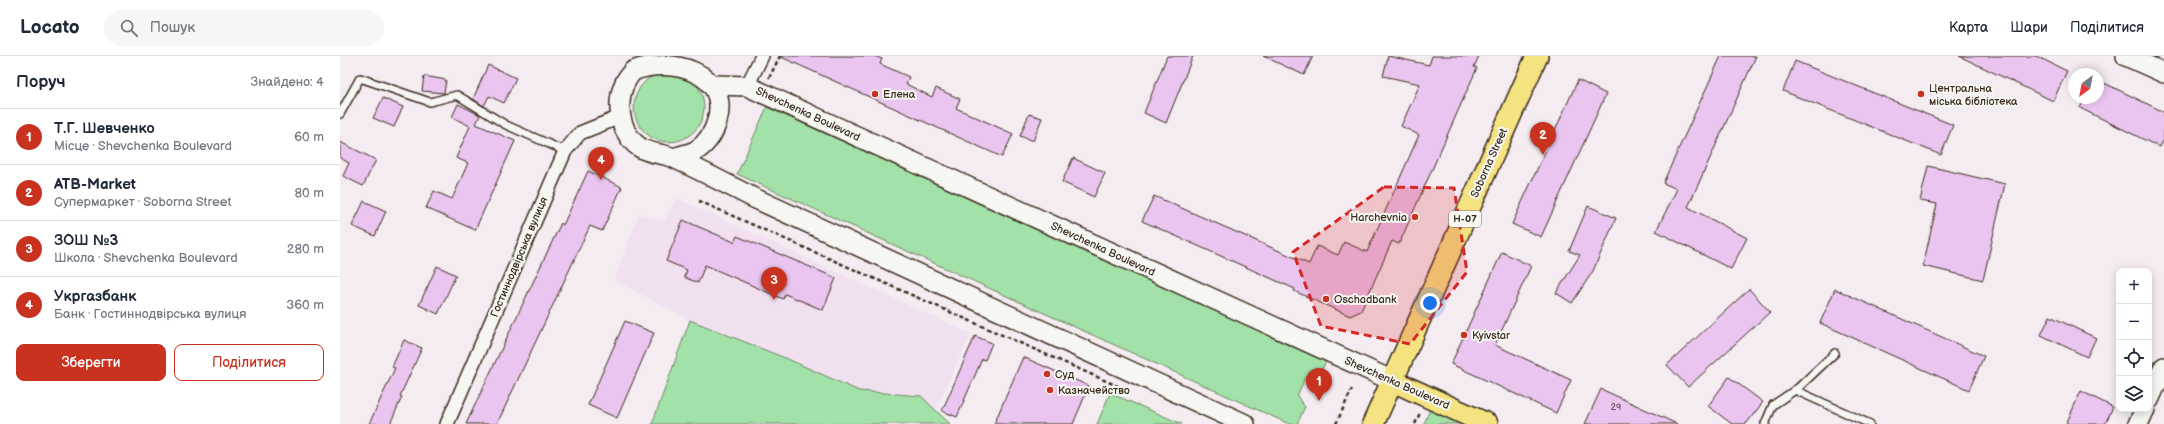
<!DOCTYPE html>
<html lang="uk">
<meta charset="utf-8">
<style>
:root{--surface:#fff;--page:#f6f6f7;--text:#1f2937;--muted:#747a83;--line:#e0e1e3;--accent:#c8321e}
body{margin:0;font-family:"Balsamiq Sans",sans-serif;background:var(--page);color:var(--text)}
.controls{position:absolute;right:12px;bottom:12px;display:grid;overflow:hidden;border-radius:8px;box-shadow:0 2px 10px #0003}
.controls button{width:36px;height:36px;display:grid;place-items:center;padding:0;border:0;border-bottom:1px solid var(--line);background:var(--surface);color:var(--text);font:20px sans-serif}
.compass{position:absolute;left:1728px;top:12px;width:36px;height:36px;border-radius:50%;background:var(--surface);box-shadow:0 2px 10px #0003;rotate:212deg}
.you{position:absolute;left:1090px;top:247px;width:14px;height:14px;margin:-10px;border:3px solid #fff;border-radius:50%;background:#1a73e8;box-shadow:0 0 0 6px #1a73e833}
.badge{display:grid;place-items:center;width:26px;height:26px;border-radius:50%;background:var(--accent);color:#fff;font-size:13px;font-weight:700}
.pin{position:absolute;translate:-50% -33px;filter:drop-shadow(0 1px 2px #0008)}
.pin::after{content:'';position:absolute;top:21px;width:14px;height:12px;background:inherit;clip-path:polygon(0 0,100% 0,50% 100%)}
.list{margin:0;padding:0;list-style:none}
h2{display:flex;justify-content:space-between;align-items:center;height:52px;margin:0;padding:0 16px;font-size:17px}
h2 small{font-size:13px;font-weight:400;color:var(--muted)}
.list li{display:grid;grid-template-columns:26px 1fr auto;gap:12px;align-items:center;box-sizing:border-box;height:56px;padding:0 16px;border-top:1px solid var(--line)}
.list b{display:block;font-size:15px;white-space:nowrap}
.list p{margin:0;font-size:13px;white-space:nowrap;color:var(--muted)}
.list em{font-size:13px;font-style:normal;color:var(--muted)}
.actions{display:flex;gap:8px;padding:12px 16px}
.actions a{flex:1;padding:9px 0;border:1px solid var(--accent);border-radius:8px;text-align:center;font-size:14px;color:var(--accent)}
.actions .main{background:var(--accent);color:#fff}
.icon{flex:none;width:22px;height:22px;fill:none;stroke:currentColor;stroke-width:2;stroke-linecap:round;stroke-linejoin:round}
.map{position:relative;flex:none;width:1824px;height:368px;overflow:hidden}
header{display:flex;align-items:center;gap:24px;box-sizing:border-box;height:56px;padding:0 20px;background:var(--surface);border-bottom:1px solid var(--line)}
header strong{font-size:19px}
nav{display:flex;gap:22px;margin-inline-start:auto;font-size:14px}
.search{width:280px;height:36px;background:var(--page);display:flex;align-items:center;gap:10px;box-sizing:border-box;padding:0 14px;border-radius:22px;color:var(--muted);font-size:15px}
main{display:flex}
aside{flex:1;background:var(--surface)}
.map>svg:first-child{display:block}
.built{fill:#f1e0f0}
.green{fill:#a2e1a8;stroke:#6e8663}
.building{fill:#eac5ef;stroke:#3b2a1e}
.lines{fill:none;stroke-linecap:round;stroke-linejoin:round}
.lane-casing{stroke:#3b2a1e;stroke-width:10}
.street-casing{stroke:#3b2a1e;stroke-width:16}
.secondary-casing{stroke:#3b2a1e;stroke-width:22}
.primary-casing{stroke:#3b2a1e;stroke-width:24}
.path{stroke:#3b2a1e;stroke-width:2.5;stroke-dasharray:4 3;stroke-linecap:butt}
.lane{stroke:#f6f6f2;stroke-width:7}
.street{stroke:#f6f6f2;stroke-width:13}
.secondary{stroke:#f6f6f2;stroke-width:19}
.primary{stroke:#f5e382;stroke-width:21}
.marked{fill:#d62828;fill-opacity:0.2;stroke:#d62828;stroke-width:3;stroke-dasharray:8 5;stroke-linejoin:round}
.poi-dot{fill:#c8321e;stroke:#f6f6f2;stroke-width:1.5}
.labels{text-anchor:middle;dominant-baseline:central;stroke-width:4;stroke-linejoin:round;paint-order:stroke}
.number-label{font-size:9px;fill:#675152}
.shield{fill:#f6f6f2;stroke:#73675e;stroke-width:1}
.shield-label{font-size:10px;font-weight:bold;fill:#3b2a1e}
.poi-label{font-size:11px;fill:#3b2a1e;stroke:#f6f6f2;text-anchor:start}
.street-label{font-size:11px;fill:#3b2a1e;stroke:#f6f6f2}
</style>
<header>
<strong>Locato</strong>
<div class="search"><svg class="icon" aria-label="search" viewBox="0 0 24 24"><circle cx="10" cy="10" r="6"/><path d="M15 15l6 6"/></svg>Пошук</div>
<nav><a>Карта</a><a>Шари</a><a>Поділитися</a></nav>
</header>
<main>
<aside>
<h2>Поруч<small>Знайдено: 4</small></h2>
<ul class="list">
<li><span class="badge">1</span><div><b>Т.Г. Шевченко</b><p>Місце · Shevchenka Boulevard</p></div><em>60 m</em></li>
<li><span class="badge">2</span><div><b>ATB-Market</b><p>Супермаркет · Soborna Street</p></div><em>80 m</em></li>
<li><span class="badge">3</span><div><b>ЗОШ №3</b><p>Школа · Shevchenka Boulevard</p></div><em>280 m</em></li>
<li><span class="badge">4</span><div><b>Укргазбанк</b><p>Банк · Гостиннодвірська вулиця</p></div><em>360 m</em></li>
</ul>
<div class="actions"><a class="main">Зберегти</a><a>Поділитися</a></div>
</aside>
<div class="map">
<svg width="1824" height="368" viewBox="0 0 1824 368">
<rect width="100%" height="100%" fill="#f4ecf1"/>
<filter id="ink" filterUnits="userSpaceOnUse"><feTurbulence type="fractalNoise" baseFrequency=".025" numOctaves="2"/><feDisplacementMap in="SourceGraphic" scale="8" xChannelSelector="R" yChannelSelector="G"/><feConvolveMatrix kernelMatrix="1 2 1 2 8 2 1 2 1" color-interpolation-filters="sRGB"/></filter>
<g filter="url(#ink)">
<path class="built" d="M 336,142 L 631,278 L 589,366 L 450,304 L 350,264 L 274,224 L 299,158 L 324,166 Z"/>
<g class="green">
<circle cx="329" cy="51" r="35"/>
<path d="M 427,51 L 987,304 L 981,315 L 966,320 L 957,340 L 965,351 L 957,368 L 949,368 L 397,118 Z"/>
<path d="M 350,264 L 450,304 L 519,335 L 581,340 L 610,368 L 312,368 Z"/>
<path d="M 770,337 L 842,368 L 757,368 Z"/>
<path d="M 1090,353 L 1125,368 L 1084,368 Z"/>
</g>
<g class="building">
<path d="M 439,0 L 534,0 L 542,3 L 540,8 L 569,21 L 566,28 L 592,41 L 596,32 L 620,43 L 616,52 L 673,78 L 662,101 Z"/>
<path d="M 827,0 L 853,0 L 826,67 L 804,57 Z"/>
<path d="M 923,0 L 973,0 L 964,19 Z"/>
<path d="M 1048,0 L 1089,9 L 1092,0 L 1139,0 L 1134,11 L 1137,12 L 1059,188 L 1052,185 L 1021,255 L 1010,260 L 954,235 L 955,233 L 802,165 L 814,140 L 969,208 L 977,190 L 998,199 L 1004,186 L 1027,196 L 1079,79 L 1061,70 L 1080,28 L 1043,20 Z"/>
<path d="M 1381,0 L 1416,0 L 1348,151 L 1407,182 L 1391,213 L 1316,175 L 1337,133 L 1323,127 Z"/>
<path d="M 1619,0 L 1696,0 L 1727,15 L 1713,45 Z"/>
<path d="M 1455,5 L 1613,69 L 1601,99 L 1443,35 Z"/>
<path d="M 148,9 L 176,22 L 164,47 L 149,40 L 144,50 L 133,43 Z"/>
<path d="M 84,20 L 106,24 L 104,37 L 82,35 Z"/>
<path d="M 1238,24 L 1266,38 L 1201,181 L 1172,168 Z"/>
<path d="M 1758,24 L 1824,56 L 1824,81 L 1819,91 L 1740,52 L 1745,42 L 1758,42 Z"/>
<path d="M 43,42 L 63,51 L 54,71 L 33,62 Z"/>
<path d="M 118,48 L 140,59 L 136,68 L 175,85 L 135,174 L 86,152 L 94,135 L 112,143 L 128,107 L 116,102 L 130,70 L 112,61 Z"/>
<path d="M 689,58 L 702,62 L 693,85 L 680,80 Z"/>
<path d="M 0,86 L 36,104 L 23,130 L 3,120 L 9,107 L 0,102 Z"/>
<path d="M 733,102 L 765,117 L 754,141 L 722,126 Z"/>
<path d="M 1588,110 L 1665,128 L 1643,224 L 1583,210 L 1597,148 L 1580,145 Z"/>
<path d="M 248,115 L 282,131 L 262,175 L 250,170 L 157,368 L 126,368 L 221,167 L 223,169 Z"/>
<path d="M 24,145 L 46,155 L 35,180 L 12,170 Z"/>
<path d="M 1248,150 L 1276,162 L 1253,215 L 1232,247 L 1216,237 L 1240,199 L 1229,195 Z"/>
<path d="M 343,164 L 394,186 L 397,180 L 496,222 L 483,254 L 445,238 L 443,243 L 365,209 L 358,227 L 344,221 L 347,214 L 326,205 Z"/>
<path d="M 1162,196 L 1191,210 L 1155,289 L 1231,324 L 1216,357 L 1111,308 Z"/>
<path d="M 97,210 L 116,219 L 98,258 L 79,249 Z"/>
<path d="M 1409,233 L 1430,256 L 1348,331 L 1327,309 Z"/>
<path d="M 1495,233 L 1644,300 L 1629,334 L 1480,267 Z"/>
<path d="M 1710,260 L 1756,282 L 1747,301 L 1701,279 Z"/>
<path d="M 285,265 L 314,277 L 277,362 L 248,349 Z"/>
<path d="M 635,280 L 652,287 L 645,304 L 642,303 L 617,361 L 602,355 Z"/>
<path d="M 64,284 L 82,292 L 60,340 L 62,341 L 50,368 L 29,368 L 55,312 L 52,311 Z"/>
<path d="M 683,301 L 749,330 L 733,368 L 654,368 Z"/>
<path d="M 1389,321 L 1423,346 L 1406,368 L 1392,368 L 1368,350 Z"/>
<path d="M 1261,333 L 1337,368 L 1245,368 Z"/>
<path d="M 1741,335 L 1773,351 L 1765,368 L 1726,368 Z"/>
</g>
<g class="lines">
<g class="lane-casing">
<g id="lane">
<path d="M 0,58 L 20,22 L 90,46 L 117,39 L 166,69 L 225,95"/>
<path d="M 1455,334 L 1530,368"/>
<path d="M 1425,368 L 1433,349 L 1458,332 L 1495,297"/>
</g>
</g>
<g class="street-casing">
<g id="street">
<path d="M 407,30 L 422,0"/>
<path d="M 107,368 L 225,95 L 240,77 L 280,61"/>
</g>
</g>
<g class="secondary-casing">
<g id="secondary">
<path d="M 1786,0 L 1824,17"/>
<path d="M 376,29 L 407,30 L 1053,325"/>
<path d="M 334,102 C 341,99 351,98 357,94 C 367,87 374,76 377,65 C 391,16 330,0 293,15 C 276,33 276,63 290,82 C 303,100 320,95 336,103 C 362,115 388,129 414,142 L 905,368"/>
<path d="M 1809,344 L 1824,311"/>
<path d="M 1798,368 L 1805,353"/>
</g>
</g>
<g class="primary-casing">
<g id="primary">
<path d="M 1053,325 L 1147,368"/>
<path d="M 1033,368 L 1197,0"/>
</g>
</g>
<g class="path">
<path d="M 429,22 L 440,0"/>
<path d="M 359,145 L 782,332"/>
<path d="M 996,368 L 1012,333"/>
<path d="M 1075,368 L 1080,357"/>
</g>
<use href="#lane" class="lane"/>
<use href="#street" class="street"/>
<use href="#secondary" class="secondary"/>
<use href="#primary" class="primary"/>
</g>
</g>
<path class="marked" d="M 1044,131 L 1114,132 L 1127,216 L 1070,288 L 981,270 L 953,196 Z"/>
<g class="poi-dot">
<circle cx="535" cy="38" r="4"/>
<circle cx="1581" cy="38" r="4"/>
<circle cx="1075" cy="161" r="4"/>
<circle cx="986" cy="243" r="4"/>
<circle cx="1124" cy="279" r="4"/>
<circle cx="707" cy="318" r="4"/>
<circle cx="710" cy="334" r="4"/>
</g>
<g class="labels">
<g class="number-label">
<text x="1276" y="351">29</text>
</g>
<rect class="shield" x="1109" y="155" width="32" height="16" rx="3"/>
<g class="shield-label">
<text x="1125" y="163">Н-07</text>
</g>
<g class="poi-label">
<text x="1589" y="32">Центральна<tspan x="1589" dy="13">міська бібліотека</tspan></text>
<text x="543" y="38">Елена</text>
<text x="1067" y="161" text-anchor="end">Harchevnia</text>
<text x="994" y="243">Oschadbank</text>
<text x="1132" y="279">Kyivstar</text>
<text x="715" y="318">Суд</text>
<text x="718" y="334">Казначейство</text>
</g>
<g class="street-label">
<text transform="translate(468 58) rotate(25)">Shevchenka Boulevard</text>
<text transform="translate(1149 107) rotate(-66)">Soborna Street</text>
<text transform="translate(763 193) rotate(25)">Shevchenka Boulevard</text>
<text transform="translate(179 201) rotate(-67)">Гостиннодвірська вулиця</text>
<text transform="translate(1057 327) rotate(24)">Shevchenka Boulevard</text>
</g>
</g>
</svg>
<div class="controls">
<button>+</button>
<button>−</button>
<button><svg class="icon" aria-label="locate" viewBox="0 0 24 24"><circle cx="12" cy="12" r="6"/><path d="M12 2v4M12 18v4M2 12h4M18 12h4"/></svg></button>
<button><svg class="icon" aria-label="layers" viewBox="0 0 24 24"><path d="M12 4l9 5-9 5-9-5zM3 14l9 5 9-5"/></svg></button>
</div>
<svg class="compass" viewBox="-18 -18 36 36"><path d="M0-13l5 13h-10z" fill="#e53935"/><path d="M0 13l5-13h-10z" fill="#747a83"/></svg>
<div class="you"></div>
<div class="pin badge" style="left:979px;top:345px">1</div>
<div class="pin badge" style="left:1203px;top:99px">2</div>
<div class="pin badge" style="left:434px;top:244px">3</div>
<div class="pin badge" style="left:261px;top:124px">4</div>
</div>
</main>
